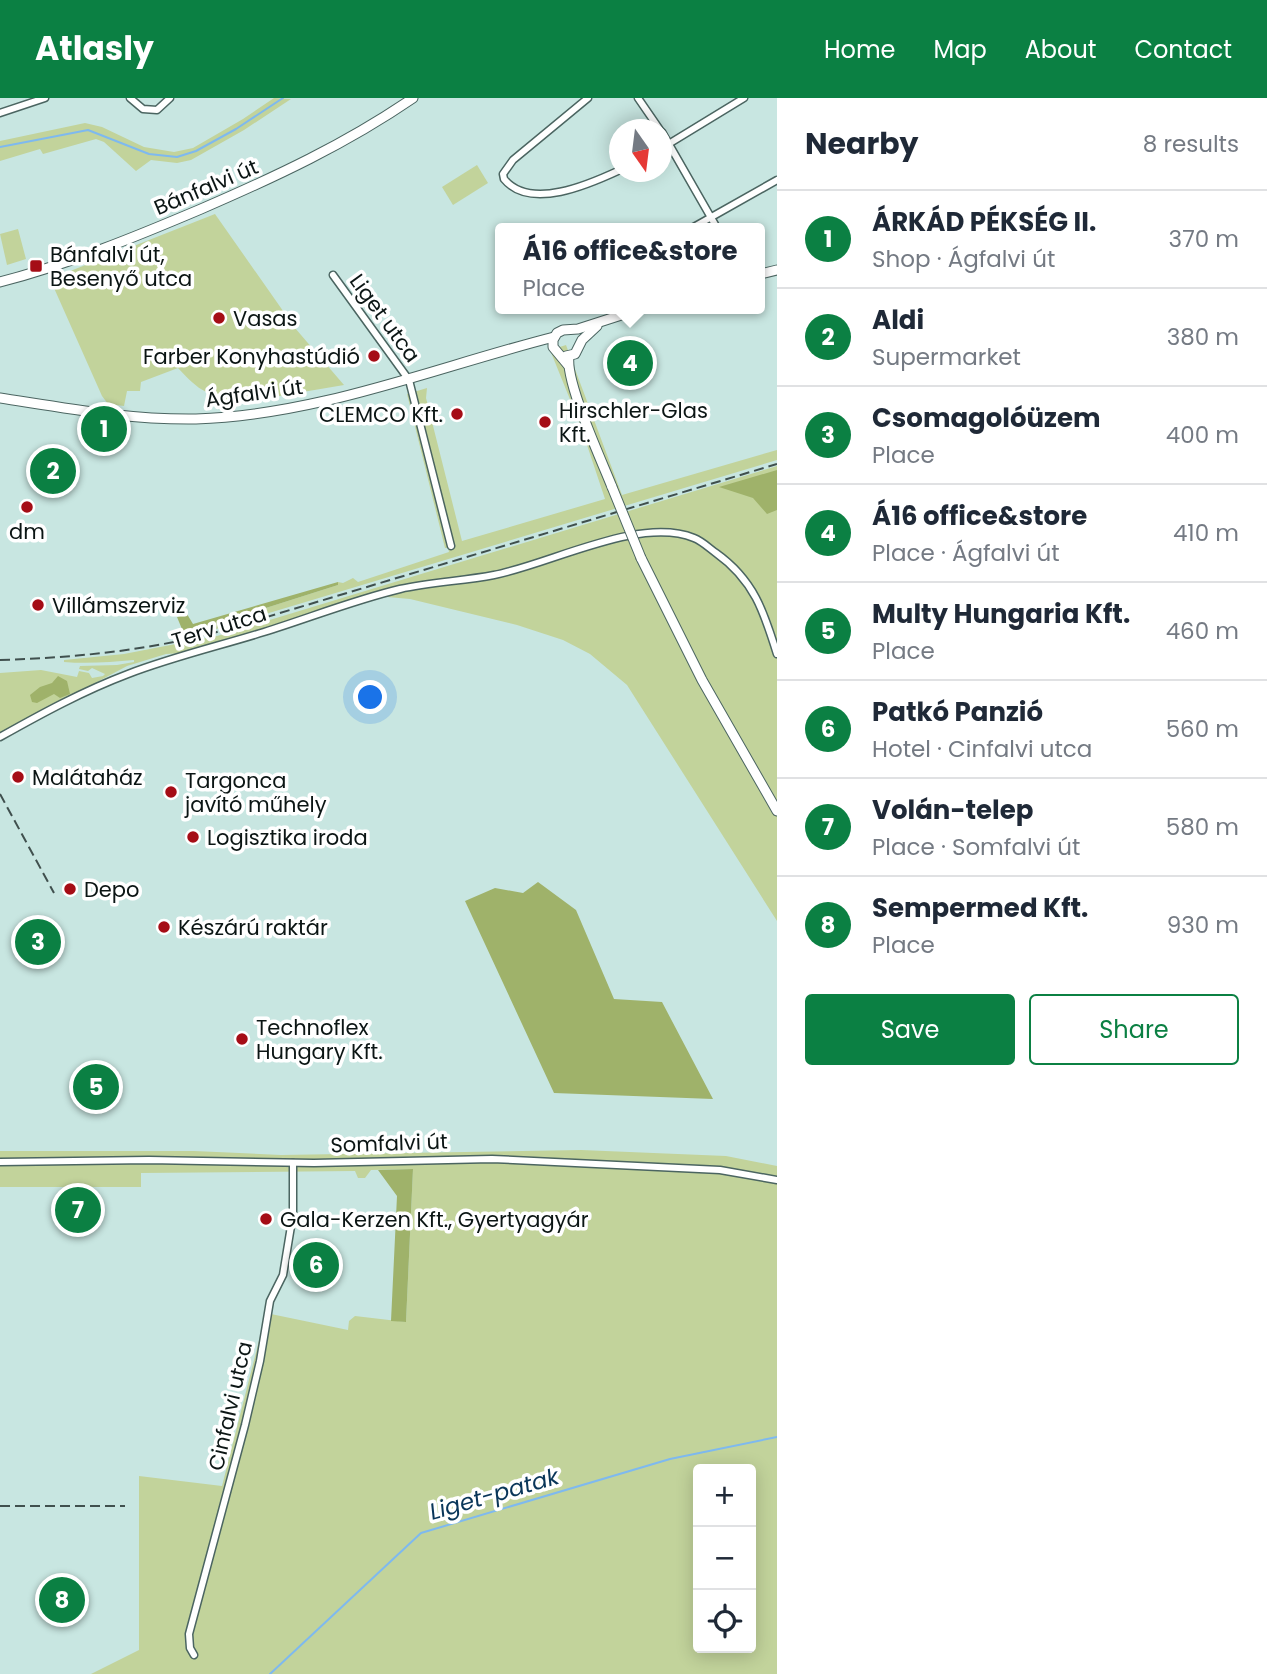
<!DOCTYPE html>
<meta charset="utf-8">
<style>
:root{--surface:#fff;--page:#f2f2f3;--text:#1f2937;--muted:#747a83;--line:#e0e1e3;--accent:#0b8043}
body{margin:0;font-family:Poppins,sans-serif;background:var(--page);color:var(--text)}
.controls{position:absolute;right:21px;bottom:21px;display:grid;overflow:hidden;border-radius:7px;box-shadow:0 4px 18px #0003}
.controls button{width:63px;height:63px;display:grid;place-items:center;padding:0;border:0;border-bottom:2px solid var(--line);background:var(--surface);color:var(--text);font:35px sans-serif}
.compass{position:absolute;left:609px;top:21px;width:63px;height:63px;border-radius:50%;background:var(--surface);box-shadow:0 4px 18px #0003;rotate:166deg}
.you{position:absolute;left:371px;top:600px;width:24px;height:24px;margin:-18px;border:5px solid #fff;border-radius:50%;background:#1a73e8;box-shadow:0 0 0 10px #1a73e833}
.badge{display:grid;place-items:center;width:46px;height:46px;border-radius:50%;background:var(--accent);color:#fff;font-size:23px;font-weight:700}
.pin{position:absolute;translate:-50% -50%;border:4px solid #fff;box-shadow:0 2px 7px #0006}
.popup{position:absolute;left:495px;top:125px;width:270px;height:91px;box-sizing:border-box;display:grid;place-content:center;border-radius:7px;background:var(--surface);filter:drop-shadow(0 2px 5px #0005);font-size:23px;white-space:nowrap;color:var(--muted)}
.popup b{font-size:26px;color:var(--text)}
.popup::after{content:'';position:absolute;left:50%;top:100%;margin-left:-14px;border:14px solid transparent;border-top-color:var(--surface)}
.list{margin:0;padding:0;list-style:none}
h2{display:flex;justify-content:space-between;align-items:center;height:91px;margin:0;padding:0 28px;font-size:30px}
h2 small{font-size:23px;font-weight:400;color:var(--muted)}
.list li{display:grid;grid-template-columns:46px 1fr auto;gap:21px;align-items:center;box-sizing:border-box;height:98px;padding:0 28px;border-top:2px solid var(--line)}
.list b{display:block;font-size:26px;white-space:nowrap}
.list p{margin:0;font-size:23px;white-space:nowrap;color:var(--muted)}
.list em{font-size:23px;font-style:normal;color:var(--muted)}
.actions{display:flex;gap:14px;padding:21px 28px}
.actions a{flex:1;padding:16px 0;border:2px solid var(--accent);border-radius:7px;text-align:center;font-size:24px;color:var(--accent)}
.actions .main{background:var(--accent);color:#fff}
.icon{flex:none;width:38px;height:38px;fill:none;stroke:currentColor;stroke-width:2;stroke-linecap:round;stroke-linejoin:round}
.map{position:relative;flex:none;width:777px;height:1576px;overflow:hidden}
header{display:flex;align-items:center;gap:42px;box-sizing:border-box;height:98px;padding:0 35px;background:var(--accent);color:#fff}
header strong{font-size:33px}
nav{display:flex;gap:38px;margin-inline-start:auto;font-size:24px}
main{display:flex}
aside{flex:1;background:var(--surface)}
.map>svg:first-child{display:block}
.green{fill:#c2d39b;fill-rule:evenodd}
.forest{fill:#9fb26a}
.lines{fill:none;stroke-linecap:round;stroke-linejoin:round}
.stream{stroke:#7eb9ef;stroke-width:2}
.street-casing{stroke:#4b6561;stroke-width:9}
.secondary-casing{stroke:#4b6561;stroke-width:11}
.street{stroke:#fff;stroke-width:6}
.secondary{stroke:#fff;stroke-width:9}
.rail{stroke:#40504e;stroke-width:2;stroke-dasharray:10 5;stroke-linecap:butt}
.secondary-bridge-casing{stroke:#4b6561;stroke-width:11;stroke-linecap:butt}
.secondary-bridge{stroke:#fff;stroke-width:9}
.poi-dot{fill:#a50d16;stroke:#fff;stroke-width:2.5}
.labels{text-anchor:middle;dominant-baseline:central;stroke-width:7;stroke-linejoin:round;paint-order:stroke}
.street-label{font-size:21px;fill:#0b1514;stroke:#fff}
.poi-label{font-size:21px;fill:#0b1514;stroke:#fff;text-anchor:start}
.water-label{font-size:23px;font-style:italic;fill:#093659;stroke:#fff}
</style>
<header>
<strong>Atlasly</strong>
<nav><a>Home</a><a>Map</a><a>About</a><a>Contact</a></nav>
</header>
<main>
<div class="map">
<svg width="777" height="1576" viewBox="0 0 777 1576">
<rect width="100%" height="100%" fill="#c8e6e1"/>
<g class="green">
<path d="M 274,0 L 291,1 L 244,32 L 191,62 L 177,65 L 151,62 L 136,73 L 104,44 L 96,41 L 43,56 L 40,51 L 0,63 L 0,43 L 85,25 L 102,29 L 144,49 L 174,54 L 193,50 L 243,21 Z"/>
<path d="M 477,67 L 488,85 L 453,107 L 442,89 Z"/>
<path d="M 215,116 L 295,230 L 344,287 L 226,307 L 225,301 C 201,294 195,288 178,270 L 141,284 L 140,293 L 127,293 L 124,308 L 108,306 L 102,298 L 50,181 Z"/>
<path d="M 18,131 L 26,161 L 7,167 L 0,136 Z"/>
<path d="M 566,247 L 622,397 L 777,352 L 777,362 L 186,540 L 184,536 L 338,487 L 338,484 L 343,485 L 353,480 L 358,484 L 449,454 L 448,450 L 445,450 L 407,296 L 427,290 L 426,300 L 462,443 L 605,401 L 580,326 L 550,252 Z"/>
<path d="M 777,368 L 777,823 L 627,587 L 590,556 L 563,542 L 517,527 L 410,501 L 376,498 L 360,506 L 339,509 L 184,555 L 166,556 L 127,568 L 0,636 L 0,575 L 41,572 L 77,579 L 79,573 L 89,575 L 92,580 L 103,578 L 105,576 L 92,570 L 88,573 L 79,571 L 80,568 L 117,567 L 134,564 L 134,562 C 111,564 88,566 64,564 L 64,562 L 124,556 L 217,538 Z"/>
<path d="M 581,1052 L 726,1058 L 777,1068 L 777,1576 L 91,1576 L 139,1552 L 139,1378 L 222,1388 L 266,1215 L 348,1232 L 349,1223 L 355,1218 L 406,1224 L 413,1071 L 371,1072 L 365,1080 L 358,1080 L 355,1073 L 141,1075 L 141,1089 L 0,1089 L 0,1053 L 194,1053 L 281,1057 ZM 698,1371 L 751,1371 L 751,1550 L 698,1550 Z"/>
</g>
<g class="forest">
<path d="M 777,372 L 777,412 L 767,416 L 753,400 L 719,389 Z"/>
<path d="M 338,484 L 338,487 L 184,536 L 177,519 L 187,516 L 193,526 Z"/>
<path d="M 58,578 L 67,583 L 70,596 L 60,600 L 54,596 L 37,605 L 32,604 L 30,597 L 40,589 L 52,585 Z"/>
<path d="M 538,784 L 576,812 L 614,901 L 662,904 L 713,1001 L 554,995 L 465,803 L 495,790 L 523,795 Z"/>
<path d="M 413,1071 L 406,1224 L 391,1223 L 397,1098 L 378,1072 Z"/>
</g>
<g class="lines">
<g class="stream">
<path d="M 0,49 L 88,32 L 149,56 L 177,59 L 196,53 L 236,31 L 283,0"/>
<path d="M 270,1576 L 421,1435 L 670,1361 L 777,1339"/>
</g>
<g class="street-casing">
<g id="street">
<path d="M 130,0 L 143,11 L 157,12 L 170,0"/>
<path d="M 588,0 L 513,62 L 503,76 L 504,81 C 530,113 590,86 620,72"/>
<path d="M 638,0 L 660,32"/>
<path d="M 0,15 L 45,0"/>
<path d="M 662,34 L 717,130"/>
<path d="M 662,50 L 744,0"/>
<path d="M 692,130 L 777,82"/>
<path d="M 333,177 L 409,282 L 451,448"/>
<path d="M 0,639 C 41,616 83,593 128,576 C 172,559 219,548 264,534 C 309,520 354,502 400,491 C 431,484 463,483 494,477 C 551,466 639,418 694,440 C 702,443 709,450 716,455 C 754,482 764,514 777,556"/>
<path d="M 0,1064 L 149,1062 L 314,1065 L 492,1061 L 720,1072 L 777,1082"/>
<path d="M 194,1557 L 190,1550 L 189,1536 L 245,1327 L 260,1263 L 270,1203 L 283,1177 L 293,1116 L 293,1065"/>
</g>
</g>
<g class="secondary-casing">
<g id="secondary">
<path d="M 760,176 L 777,172"/>
<path d="M 0,184 C 69,166 135,139 201,111 C 275,79 346,46 413,0"/>
<path d="M 566,258 L 575,256 L 582,242 L 597,228"/>
<path d="M 569,258 C 565,284 601,361 612,389"/>
<path d="M 568,267 L 553,249 L 553,242 L 557,235 L 563,232 L 578,231 L 640,211"/>
<path d="M 0,300 C 65,310 130,322 196,321 C 320,317 436,269 554,239"/>
<path d="M 641,460 L 702,582 L 777,713"/>
</g>
</g>
<use href="#street" class="street"/>
<use href="#secondary" class="secondary"/>
<g class="rail">
<path d="M 0,562 C 71,560 141,553 210,536 L 777,366"/>
<path d="M 0,696 L 54,795"/>
<path d="M 0,1408 L 125,1408"/>
</g>
<g class="secondary-bridge-casing">
<path id="secondary-bridge" d="M 612,389 L 641,460"/>
</g>
<use href="#secondary-bridge" class="secondary-bridge"/>
</g>
<g class="poi-dot">
<rect x="29" y="161" width="14" height="14" rx="3.5"/>
<circle cx="219" cy="220" r="7"/>
<circle cx="374" cy="258" r="7"/>
<circle cx="457" cy="316" r="7"/>
<circle cx="545" cy="324" r="7"/>
<circle cx="27" cy="409" r="7"/>
<circle cx="38" cy="507" r="7"/>
<circle cx="18" cy="679" r="7"/>
<circle cx="171" cy="694" r="7"/>
<circle cx="193" cy="739" r="7"/>
<circle cx="70" cy="791" r="7"/>
<circle cx="164" cy="829" r="7"/>
<circle cx="242" cy="941" r="7"/>
<circle cx="266" cy="1121" r="7"/>
</g>
<g class="labels">
<g class="street-label">
<text transform="translate(206 89) rotate(-23)">Bánfalvi út</text>
<text transform="translate(385 220) rotate(54)">Liget utca</text>
<text transform="translate(254 295) rotate(-8)">Ágfalvi út</text>
<text transform="translate(219 529) rotate(-17)">Terv utca</text>
<text transform="translate(389 1045) rotate(-2)">Somfalvi út</text>
<text transform="translate(230 1308) rotate(-77)">Cinfalvi utca</text>
</g>
<g class="poi-label">
<text x="50" y="156">Bánfalvi út,<tspan x="50" dy="24">Besenyő utca</tspan></text>
<text x="233" y="220">Vasas</text>
<text x="360" y="258" text-anchor="end">Farber Konyhastúdió</text>
<text x="559" y="312">Hirschler-Glas<tspan x="559" dy="24">Kft.</tspan></text>
<text x="443" y="316" text-anchor="end">CLEMCO Kft.</text>
<text x="27" y="433" text-anchor="middle">dm</text>
<text x="52" y="507">Villámszerviz</text>
<text x="32" y="679">Malátaház</text>
<text x="185" y="682">Targonca<tspan x="185" dy="24">javító műhely</tspan></text>
<text x="207" y="739">Logisztika iroda</text>
<text x="84" y="791">Depo</text>
<text x="178" y="829">Készárú raktár</text>
<text x="256" y="929">Technoflex<tspan x="256" dy="24">Hungary Kft.</tspan></text>
<text x="280" y="1121">Gala-Kerzen Kft., Gyertyagyár</text>
</g>
<g class="water-label">
<text transform="translate(494 1396) rotate(-16)">Liget-patak</text>
</g>
</g>
</svg>
<div class="controls">
<button>+</button>
<button>−</button>
<button><svg class="icon" aria-label="locate" viewBox="0 0 24 24"><circle cx="12" cy="12" r="6"/><path d="M12 2v4M12 18v4M2 12h4M18 12h4"/></svg></button>
</div>
<svg class="compass" viewBox="-18 -18 36 36"><path d="M0-13l5 13h-10z" fill="#e53935"/><path d="M0 13l5-13h-10z" fill="#747a83"/></svg>
<div class="you"></div>
<div class="pin badge" style="left:104px;top:331px">1</div>
<div class="pin badge" style="left:53px;top:373px">2</div>
<div class="pin badge" style="left:38px;top:844px">3</div>
<div class="pin badge" style="left:630px;top:265px">4</div>
<div class="popup"><b>Á16 office&amp;store</b>Place</div>
<div class="pin badge" style="left:96px;top:989px">5</div>
<div class="pin badge" style="left:316px;top:1167px">6</div>
<div class="pin badge" style="left:78px;top:1112px">7</div>
<div class="pin badge" style="left:62px;top:1502px">8</div>
</div>
<aside>
<h2>Nearby<small>8 results</small></h2>
<ul class="list">
<li><span class="badge">1</span><div><b>ÁRKÁD PÉKSÉG II.</b><p>Shop · Ágfalvi út</p></div><em>370 m</em></li>
<li><span class="badge">2</span><div><b>Aldi</b><p>Supermarket</p></div><em>380 m</em></li>
<li><span class="badge">3</span><div><b>Csomagolóüzem</b><p>Place</p></div><em>400 m</em></li>
<li><span class="badge">4</span><div><b>Á16 office&amp;store</b><p>Place · Ágfalvi út</p></div><em>410 m</em></li>
<li><span class="badge">5</span><div><b>Multy Hungaria Kft.</b><p>Place</p></div><em>460 m</em></li>
<li><span class="badge">6</span><div><b>Patkó Panzió</b><p>Hotel · Cinfalvi utca</p></div><em>560 m</em></li>
<li><span class="badge">7</span><div><b>Volán-telep</b><p>Place · Somfalvi út</p></div><em>580 m</em></li>
<li><span class="badge">8</span><div><b>Sempermed Kft.</b><p>Place</p></div><em>930 m</em></li>
</ul>
<div class="actions"><a class="main">Save</a><a>Share</a></div>
</aside>
</main>
